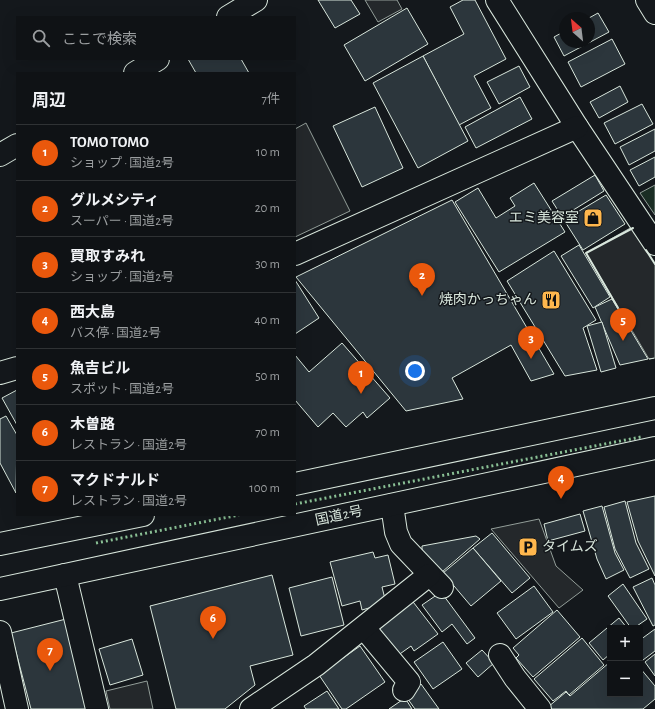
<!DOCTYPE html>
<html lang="ja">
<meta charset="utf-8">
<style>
:root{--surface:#0f1215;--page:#1d2022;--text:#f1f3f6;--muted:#9b9ea0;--line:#2f3234;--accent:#ea580c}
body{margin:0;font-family:"Alegreya Sans","Noto Sans JP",sans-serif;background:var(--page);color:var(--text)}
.controls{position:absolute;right:12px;bottom:12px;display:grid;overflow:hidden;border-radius:0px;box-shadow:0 4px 16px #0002}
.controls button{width:36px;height:36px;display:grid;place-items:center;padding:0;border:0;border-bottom:1px solid var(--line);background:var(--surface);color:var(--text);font:20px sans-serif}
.compass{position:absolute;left:559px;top:12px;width:36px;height:36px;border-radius:50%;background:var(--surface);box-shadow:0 4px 16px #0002;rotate:332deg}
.you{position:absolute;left:415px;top:371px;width:14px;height:14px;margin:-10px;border:3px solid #fff;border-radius:50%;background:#1a73e8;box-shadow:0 0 0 6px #1a73e833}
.badge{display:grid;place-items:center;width:26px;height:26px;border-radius:50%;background:var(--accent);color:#fff;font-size:13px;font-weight:700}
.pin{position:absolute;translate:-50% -33px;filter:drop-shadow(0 1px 2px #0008)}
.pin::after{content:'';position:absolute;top:21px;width:14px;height:12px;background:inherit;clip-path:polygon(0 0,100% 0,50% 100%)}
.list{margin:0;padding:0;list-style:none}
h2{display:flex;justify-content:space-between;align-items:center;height:52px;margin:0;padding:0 16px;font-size:17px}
h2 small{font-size:13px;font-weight:400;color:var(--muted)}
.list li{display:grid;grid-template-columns:26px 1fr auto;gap:12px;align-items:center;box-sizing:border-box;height:56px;padding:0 16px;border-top:1px solid var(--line)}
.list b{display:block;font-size:15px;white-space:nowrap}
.list p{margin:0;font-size:13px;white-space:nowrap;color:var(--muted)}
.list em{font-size:13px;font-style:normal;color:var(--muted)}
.icon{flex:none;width:22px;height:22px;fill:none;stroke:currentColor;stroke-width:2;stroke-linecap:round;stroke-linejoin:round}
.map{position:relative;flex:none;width:655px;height:709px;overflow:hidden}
.search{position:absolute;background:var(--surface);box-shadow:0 4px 16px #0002;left:16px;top:16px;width:280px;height:44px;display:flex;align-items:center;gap:10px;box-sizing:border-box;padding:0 14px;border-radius:0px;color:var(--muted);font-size:15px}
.panel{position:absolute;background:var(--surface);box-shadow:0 4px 16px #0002;left:16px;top:72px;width:280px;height:444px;border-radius:0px}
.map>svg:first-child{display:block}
.green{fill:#1a2d24;stroke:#939e99}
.parking{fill:#24282b;stroke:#939e99}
.building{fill:#2c363c;stroke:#d8e6dc}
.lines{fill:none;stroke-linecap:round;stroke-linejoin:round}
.minor-casing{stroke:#d8e6dc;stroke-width:24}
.major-casing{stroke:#d8e6dc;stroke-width:24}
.highway-casing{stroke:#d8e6dc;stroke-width:24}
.minor{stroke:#14181c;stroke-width:22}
.major{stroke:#14181c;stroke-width:22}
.highway{stroke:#14181c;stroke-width:22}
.hedge{stroke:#8ac095;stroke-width:3;stroke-dasharray:2 3;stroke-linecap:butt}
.fence{stroke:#d8e6dc;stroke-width:1;stroke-dasharray:5 2;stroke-linecap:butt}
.wall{stroke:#d8e6dc;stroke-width:2}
.labels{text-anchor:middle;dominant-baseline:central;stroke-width:3;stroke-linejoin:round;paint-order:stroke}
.poi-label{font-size:14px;fill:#d8e6dc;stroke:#14181c;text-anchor:end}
.street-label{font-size:14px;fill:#d8e6dc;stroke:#14181c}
</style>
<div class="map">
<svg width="655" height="709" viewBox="0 0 655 709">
<rect width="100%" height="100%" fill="#14181c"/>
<path class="green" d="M 655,185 L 655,215 L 640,193 Z"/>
<g class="parking">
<path d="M 365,0 L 397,0 L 402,9 L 378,22 Z"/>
<path d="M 306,123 L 350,211 L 295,237 L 295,129 Z"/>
<path d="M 632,227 L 655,264 L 655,358 L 649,359 L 586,253 Z"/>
<path d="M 539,519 L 556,566 L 583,590 L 559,608 L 491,529 Z"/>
<path d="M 147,681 L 153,709 L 110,709 L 106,691 Z"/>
</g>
<g class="building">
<path d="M 318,0 L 351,0 L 360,14 L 335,28 Z"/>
<path d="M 463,0 L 475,0 L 506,59 L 474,76 L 491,108 L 459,125 L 423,56 L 464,34 L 450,7 Z"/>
<path d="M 407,8 L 428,44 L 365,81 L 344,45 Z"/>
<path d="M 598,13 L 609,32 L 564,56 L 554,37 L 565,31 L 565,42 L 589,42 L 589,18 Z"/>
<path d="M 612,39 L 625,64 L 581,87 L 568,62 Z"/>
<path d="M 423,56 L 468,141 L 418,168 L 373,83 Z"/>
<path d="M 188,59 L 241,59 L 249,73 L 196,73 Z"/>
<path d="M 519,66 L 530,87 L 499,104 L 487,82 Z"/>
<path d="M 620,86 L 628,102 L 599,118 L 590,102 Z"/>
<path d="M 520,97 L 532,119 L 476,148 L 465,127 Z"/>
<path d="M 642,104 L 653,124 L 615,144 L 604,123 Z"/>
<path d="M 375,107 L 403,168 L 362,187 L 333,126 Z"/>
<path d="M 655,129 L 655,151 L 629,165 L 620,147 Z"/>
<path d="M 655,157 L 655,177 L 639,186 L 630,170 Z"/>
<path d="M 595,175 L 604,191 L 562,217 L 552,201 Z"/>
<path d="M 534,183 L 565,232 L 499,272 L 455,202 L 478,188 L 496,218 L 515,206 L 510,198 Z"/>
<path d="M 606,195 L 625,224 L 583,250 L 564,220 Z"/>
<path d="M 452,200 L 554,374 L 531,381 L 511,345 L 452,378 L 463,399 L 406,411 L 296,277 Z"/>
<path d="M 579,245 L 610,297 L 593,308 L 561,256 Z"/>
<path d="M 554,251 L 596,320 L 583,328 L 597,370 L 565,376 L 507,281 Z"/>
<path d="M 295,280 L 319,318 L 295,334 Z"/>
<path d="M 612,299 L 648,359 L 620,365 L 595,307 Z"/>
<path d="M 602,322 L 616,368 L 601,372 L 587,326 Z"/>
<path d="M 342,343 L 390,398 L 367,418 L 363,412 L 346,427 L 333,413 L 318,427 L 295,400 L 295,355 L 309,372 Z"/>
<path d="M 17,390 L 17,425 L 2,398 Z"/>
<path d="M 6,416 L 17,435 L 16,493 L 0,463 L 0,419 Z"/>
<path d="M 655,496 L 655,576 L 638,541 L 627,502 Z"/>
<path d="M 625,501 L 636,543 L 649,569 L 630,578 L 615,549 L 604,507 Z"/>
<path d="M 602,506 L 615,553 L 624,570 L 606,579 L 597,559 L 583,511 Z"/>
<path d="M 580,514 L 585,531 L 548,541 L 544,524 Z"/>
<path d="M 492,533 L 530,578 L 512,593 L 473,548 Z"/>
<path d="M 476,536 L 480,539 L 442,572 L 422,550 L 422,546 Z"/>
<path d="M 473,548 L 501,581 L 471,606 L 443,573 Z"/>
<path d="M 373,552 L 375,558 L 388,555 L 395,584 L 382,587 L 386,603 L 362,610 L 360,601 L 342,606 L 330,562 Z"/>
<path d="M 272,575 L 293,655 L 250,666 L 255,685 L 225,709 L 176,709 L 150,606 Z"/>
<path d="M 332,577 L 344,625 L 301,636 L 289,588 Z"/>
<path d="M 652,578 L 655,585 L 655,625 L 653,626 L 633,587 Z"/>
<path d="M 623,584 L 647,619 L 634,628 L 631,628 L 608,596 Z"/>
<path d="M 534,586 L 553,612 L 516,639 L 497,613 Z"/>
<path d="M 441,592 L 475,638 L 467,644 L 452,624 L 442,632 L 422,605 Z"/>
<path d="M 410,598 L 438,634 L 414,651 L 411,646 L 397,656 L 374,625 Z"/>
<path d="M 557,610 L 580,637 L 533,677 L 516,658 L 519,655 L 513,648 Z"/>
<path d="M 619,618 L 627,628 L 610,628 L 610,654 L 603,660 L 589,643 Z"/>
<path d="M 66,619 L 88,709 L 31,709 L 11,633 Z"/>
<path d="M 655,629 L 655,651 L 643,660 L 640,656 L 640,640 Z"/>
<path d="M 582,638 L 604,665 L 569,695 L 566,691 L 553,701 L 534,679 Z"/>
<path d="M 132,639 L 143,675 L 110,685 L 99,649 Z"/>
<path d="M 443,642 L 462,669 L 433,689 L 414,662 Z"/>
<path d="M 360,646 L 385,682 L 346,709 L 342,709 L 319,675 Z"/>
<path d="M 482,650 L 494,663 L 478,677 L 466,663 Z"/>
<path d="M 655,654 L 655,676 L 645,662 Z"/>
<path d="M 610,662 L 610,694 L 640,694 L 640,668 L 655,686 L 655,699 L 643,709 L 549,709 L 548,707 L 566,692 L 570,696 Z"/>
<path d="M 421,684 L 439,709 L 415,709 L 405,695 Z"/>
<path d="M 327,691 L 339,709 L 306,709 L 304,706 Z"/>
<path d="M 405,698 L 412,709 L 389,709 Z"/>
</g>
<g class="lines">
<g class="minor-casing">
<g id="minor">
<path d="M 497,0 L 577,127 L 655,244"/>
<path d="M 228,17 L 256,0"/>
<path d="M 135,73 L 158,59"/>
<path d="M 0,155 L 17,145"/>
<path d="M 295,254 L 577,127"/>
<path d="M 0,373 L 17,368"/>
<path d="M 392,505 L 396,532 L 401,544 L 442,587"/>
<path d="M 65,575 L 97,709"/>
<path d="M 364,628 L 409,682 L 404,690"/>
<path d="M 0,632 L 17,709"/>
<path d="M 500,655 L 515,678 L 540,709"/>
<path d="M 251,709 L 316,665 L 429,575"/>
</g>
</g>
<g class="major-casing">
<path id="major" d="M 647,0 L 655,13"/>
</g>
<g class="highway-casing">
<g id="highway">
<path d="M 295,484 L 655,408"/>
<path d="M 0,544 L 143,515"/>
<path d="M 0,589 L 655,448"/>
</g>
</g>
<use href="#minor" class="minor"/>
<use href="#major" class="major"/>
<use href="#highway" class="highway"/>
<g class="hedge">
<path d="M 295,504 L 641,437"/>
<path d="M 96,543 L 239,515"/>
</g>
<path class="fence" d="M 649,359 L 655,358"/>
<g class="wall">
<path d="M 646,250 L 655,264"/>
<path d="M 618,308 L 586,253 L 633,228"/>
</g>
</g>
<defs>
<g id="shop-square" transform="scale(1)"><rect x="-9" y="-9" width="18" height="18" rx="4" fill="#ffb74d" stroke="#14181c"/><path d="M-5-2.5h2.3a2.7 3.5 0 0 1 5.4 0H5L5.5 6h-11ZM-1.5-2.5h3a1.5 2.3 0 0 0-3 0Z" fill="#111"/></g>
<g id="restaurant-square" transform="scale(1)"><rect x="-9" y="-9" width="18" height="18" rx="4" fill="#ffb74d" stroke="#14181c"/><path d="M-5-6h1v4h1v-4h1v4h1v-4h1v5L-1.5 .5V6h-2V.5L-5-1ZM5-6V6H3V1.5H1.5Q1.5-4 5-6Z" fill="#111"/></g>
<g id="parking-square" transform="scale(1)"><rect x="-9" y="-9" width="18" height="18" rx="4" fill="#ffb74d" stroke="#14181c"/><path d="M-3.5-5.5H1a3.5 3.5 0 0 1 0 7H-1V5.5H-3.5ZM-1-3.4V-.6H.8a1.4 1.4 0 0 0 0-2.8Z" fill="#111"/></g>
</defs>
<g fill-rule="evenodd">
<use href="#shop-square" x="593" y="218"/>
<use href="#restaurant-square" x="551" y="300"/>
<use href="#parking-square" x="528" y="547"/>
</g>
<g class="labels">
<g class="poi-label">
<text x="579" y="218">エミ美容室</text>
<text x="537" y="300">焼肉かっちゃん</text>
<text x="542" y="547" text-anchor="start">タイムズ</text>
</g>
<g class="street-label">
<text transform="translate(339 516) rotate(-12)">国道2号</text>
</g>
</g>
</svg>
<div class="controls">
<button>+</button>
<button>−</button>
</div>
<svg class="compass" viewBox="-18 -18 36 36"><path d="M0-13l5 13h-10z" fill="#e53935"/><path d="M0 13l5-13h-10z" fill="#9b9ea0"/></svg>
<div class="you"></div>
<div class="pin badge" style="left:361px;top:394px">1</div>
<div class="pin badge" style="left:422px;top:296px">2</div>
<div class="pin badge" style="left:531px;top:359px">3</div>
<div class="pin badge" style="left:561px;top:499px">4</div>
<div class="pin badge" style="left:623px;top:341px">5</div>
<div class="pin badge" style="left:213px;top:639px">6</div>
<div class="pin badge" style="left:50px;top:671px">7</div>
<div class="search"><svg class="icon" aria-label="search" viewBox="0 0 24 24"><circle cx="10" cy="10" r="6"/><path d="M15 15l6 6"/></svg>ここで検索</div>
<section class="panel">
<h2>周辺<small>7件</small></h2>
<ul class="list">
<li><span class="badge">1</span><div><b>TOMO TOMO</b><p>ショップ · 国道2号</p></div><em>10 m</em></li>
<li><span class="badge">2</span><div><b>グルメシティ</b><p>スーパー · 国道2号</p></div><em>20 m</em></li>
<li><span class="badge">3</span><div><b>買取すみれ</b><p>ショップ · 国道2号</p></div><em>30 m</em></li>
<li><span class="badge">4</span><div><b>西大島</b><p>バス停 · 国道2号</p></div><em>40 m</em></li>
<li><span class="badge">5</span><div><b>魚吉ビル</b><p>スポット · 国道2号</p></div><em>50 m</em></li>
<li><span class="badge">6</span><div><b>木曽路</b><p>レストラン · 国道2号</p></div><em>70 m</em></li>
<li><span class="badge">7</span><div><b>マクドナルド</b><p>レストラン · 国道2号</p></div><em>100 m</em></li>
</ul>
</section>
</div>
